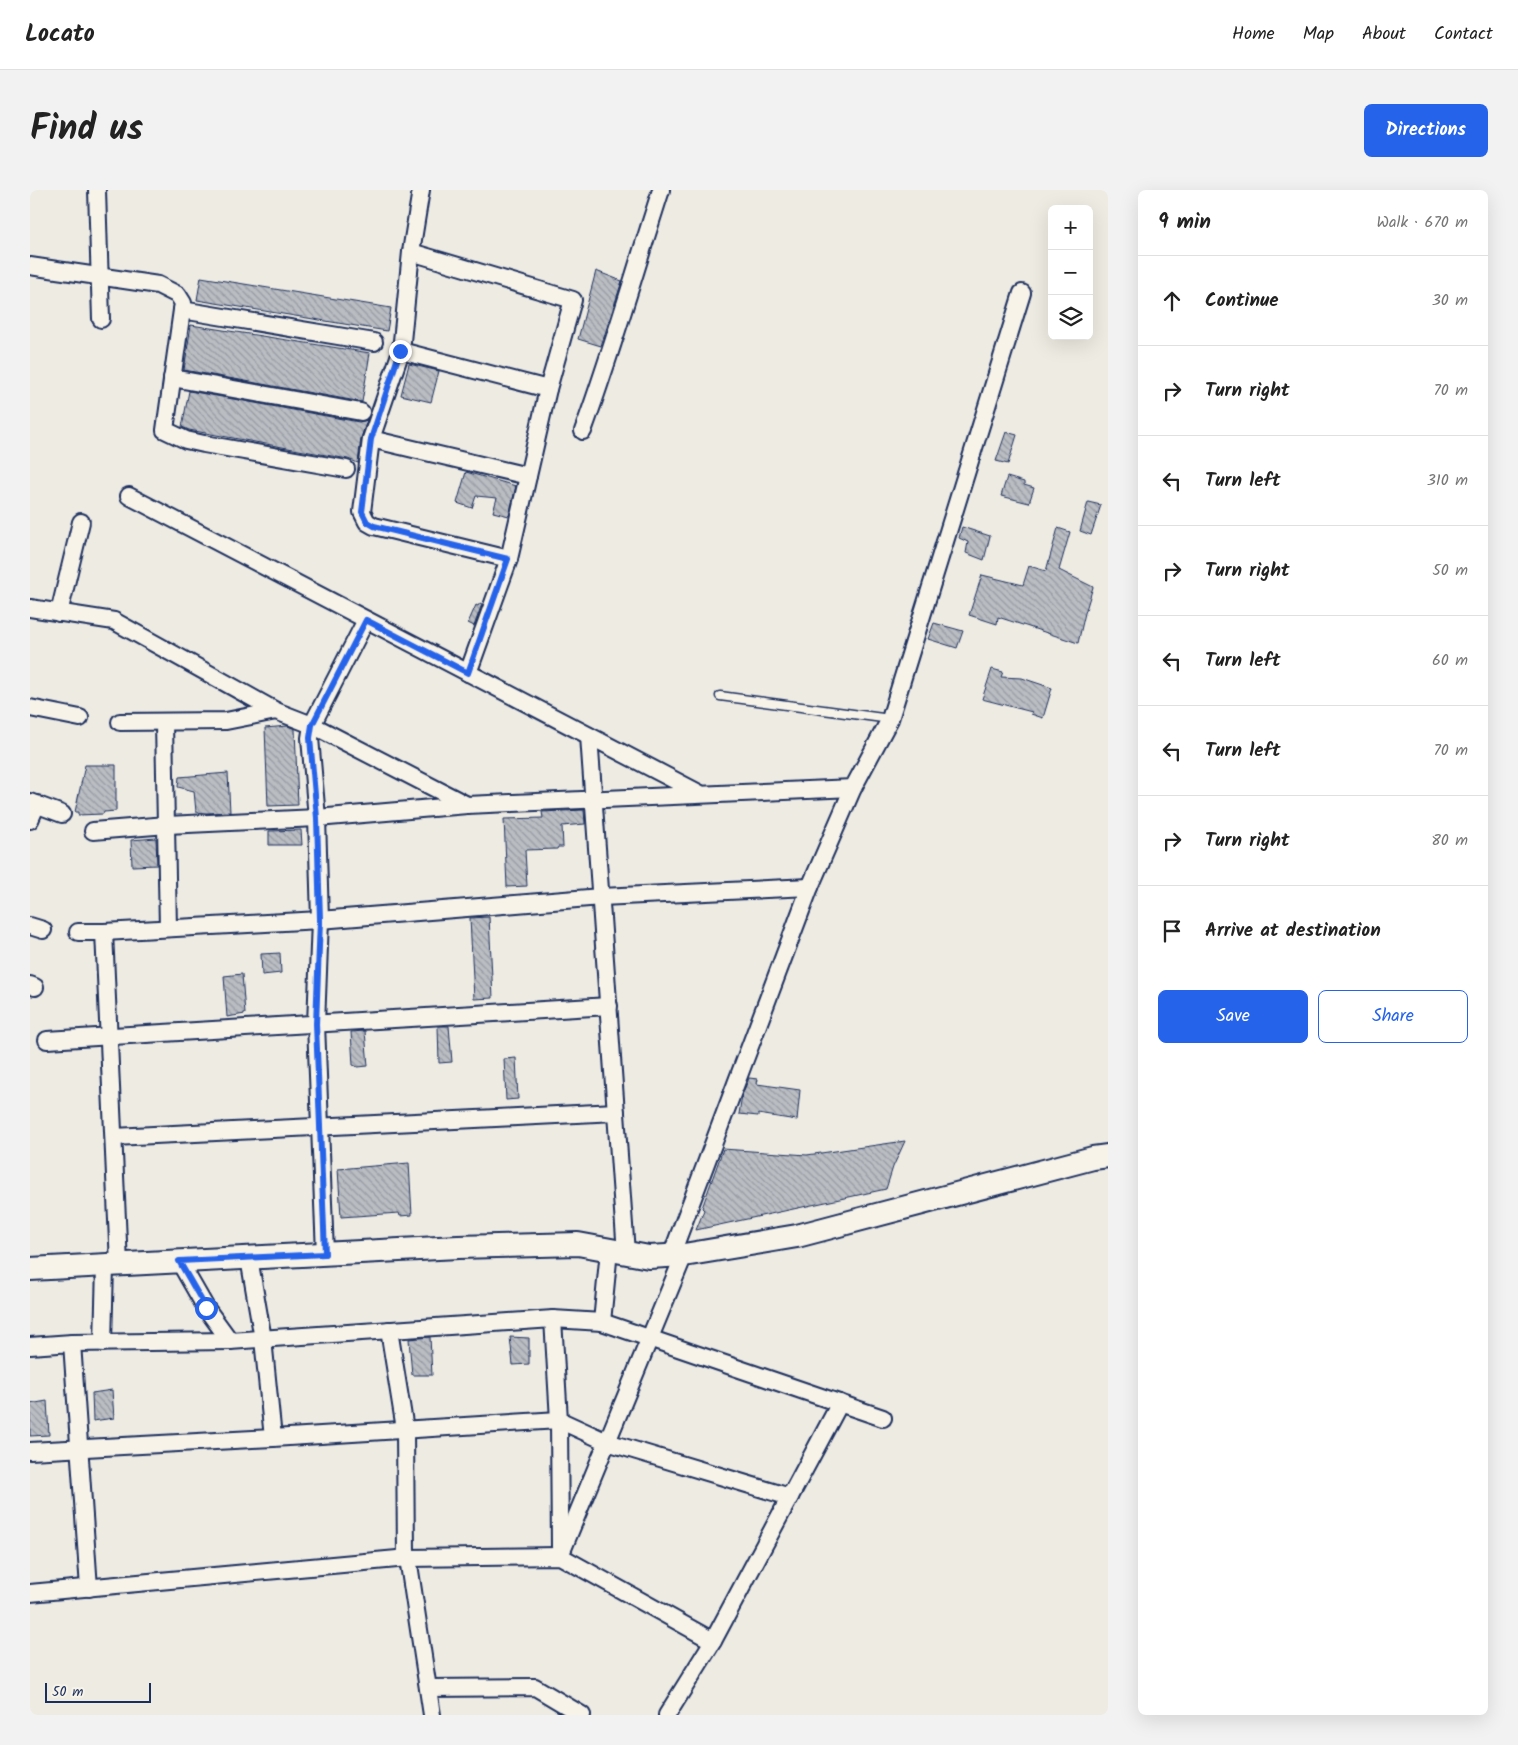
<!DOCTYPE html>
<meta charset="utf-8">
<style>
:root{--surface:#fff;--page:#f2f2f2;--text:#222;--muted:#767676;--line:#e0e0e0;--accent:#2563eb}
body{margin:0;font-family:Kalam,sans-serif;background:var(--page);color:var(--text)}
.controls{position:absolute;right:15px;top:15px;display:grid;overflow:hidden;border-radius:8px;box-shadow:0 5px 20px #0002}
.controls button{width:45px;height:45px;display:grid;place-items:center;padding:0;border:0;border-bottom:1px solid var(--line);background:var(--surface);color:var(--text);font:25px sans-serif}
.scale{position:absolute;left:15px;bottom:12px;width:106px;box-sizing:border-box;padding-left:5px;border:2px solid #1b2f5e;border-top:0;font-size:14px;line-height:18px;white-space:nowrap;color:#1b2f5e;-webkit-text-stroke:4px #f7f3e8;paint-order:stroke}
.stop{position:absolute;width:15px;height:15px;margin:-11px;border:4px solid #2563eb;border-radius:50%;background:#fff}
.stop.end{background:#2563eb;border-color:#fff;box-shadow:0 1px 5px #0008}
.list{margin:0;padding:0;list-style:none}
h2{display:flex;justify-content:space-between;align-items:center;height:65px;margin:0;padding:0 20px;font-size:21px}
h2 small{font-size:16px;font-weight:400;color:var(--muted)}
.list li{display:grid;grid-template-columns:32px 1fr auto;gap:15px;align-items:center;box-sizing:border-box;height:90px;padding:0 20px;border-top:1px solid var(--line)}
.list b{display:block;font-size:19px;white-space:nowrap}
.list em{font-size:16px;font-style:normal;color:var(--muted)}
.actions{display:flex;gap:10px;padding:15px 20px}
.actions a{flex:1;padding:11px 0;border:1px solid var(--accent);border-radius:8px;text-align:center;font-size:18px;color:var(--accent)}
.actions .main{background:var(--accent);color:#fff}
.icon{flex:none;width:28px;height:28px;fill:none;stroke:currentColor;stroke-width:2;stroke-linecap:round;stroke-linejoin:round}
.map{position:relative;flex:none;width:1078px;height:1525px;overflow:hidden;border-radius:8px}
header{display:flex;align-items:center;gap:30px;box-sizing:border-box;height:70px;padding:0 25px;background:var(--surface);border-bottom:1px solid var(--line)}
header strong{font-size:24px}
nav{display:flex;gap:28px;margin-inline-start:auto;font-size:18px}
.intro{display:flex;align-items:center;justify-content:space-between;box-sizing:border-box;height:120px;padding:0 30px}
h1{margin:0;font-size:35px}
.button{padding:12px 22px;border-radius:8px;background:var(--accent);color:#fff;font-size:18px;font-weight:700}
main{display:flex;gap:30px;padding:0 30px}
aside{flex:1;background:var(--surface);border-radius:8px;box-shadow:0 5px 20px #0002}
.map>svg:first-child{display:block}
.building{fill:url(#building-back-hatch);stroke:#1b2f5e}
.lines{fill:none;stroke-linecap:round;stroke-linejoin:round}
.lane-casing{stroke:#1b2f5e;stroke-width:11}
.street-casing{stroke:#1b2f5e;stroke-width:20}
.secondary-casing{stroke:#1b2f5e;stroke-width:26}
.lane{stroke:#f7f3e8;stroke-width:8}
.street{stroke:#f7f3e8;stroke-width:16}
.secondary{stroke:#f7f3e8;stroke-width:22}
.route{stroke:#2563eb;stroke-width:6}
</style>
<header>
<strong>Locato</strong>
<nav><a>Home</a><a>Map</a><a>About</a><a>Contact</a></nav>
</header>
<div class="intro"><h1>Find us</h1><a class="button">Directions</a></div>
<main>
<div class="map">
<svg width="1078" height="1525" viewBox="0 0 1078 1525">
<defs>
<pattern id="building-back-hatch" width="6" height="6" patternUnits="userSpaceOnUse" patternTransform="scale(1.25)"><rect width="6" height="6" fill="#babdc2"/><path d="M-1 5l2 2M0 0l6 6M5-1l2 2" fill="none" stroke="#969aa1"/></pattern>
</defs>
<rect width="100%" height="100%" fill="#eeebe2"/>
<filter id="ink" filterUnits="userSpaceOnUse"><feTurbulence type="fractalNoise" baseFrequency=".02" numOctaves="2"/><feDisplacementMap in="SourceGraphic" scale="10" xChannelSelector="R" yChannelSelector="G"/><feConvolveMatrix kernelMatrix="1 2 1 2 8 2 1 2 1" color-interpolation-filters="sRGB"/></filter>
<g filter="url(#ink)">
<g class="building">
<path d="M 566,81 L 592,91 L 571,156 L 548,149 Z"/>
<path d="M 171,87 L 361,118 L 357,141 L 167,110 Z"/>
<path d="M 161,135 L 340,163 L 332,212 L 154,180 Z"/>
<path d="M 379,174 L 409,181 L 401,212 L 371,205 Z"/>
<path d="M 159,201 L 329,232 L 337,230 L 331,248 L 328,273 L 318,269 L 159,240 L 152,237 Z"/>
<path d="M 976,242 L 987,245 L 978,274 L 966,271 Z"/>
<path d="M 436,282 L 486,296 L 479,326 L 463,322 L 467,308 L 446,306 L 442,318 L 427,313 Z"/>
<path d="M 977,287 L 994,292 L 994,295 L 1004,298 L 999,313 L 971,306 Z"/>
<path d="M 1058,312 L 1071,315 L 1061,345 L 1050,341 Z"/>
<path d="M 932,337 L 960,346 L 954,370 L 936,363 L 938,352 L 929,348 Z"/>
<path d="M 1028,338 L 1040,342 L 1029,380 L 1063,397 L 1055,423 L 1048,453 L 968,427 L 967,434 L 939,425 L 952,385 L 993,395 L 999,376 L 1016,381 Z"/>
<path d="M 450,413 L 452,414 L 444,436 L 438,433 L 446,415 L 448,416 Z"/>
<path d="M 904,433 L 933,441 L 927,458 L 898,449 Z"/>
<path d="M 962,479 L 973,482 L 971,487 L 992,488 L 1022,498 L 1013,528 L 1001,524 L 1002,522 L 952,509 Z"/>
<path d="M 258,536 L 265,539 L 268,615 L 238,616 L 235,538 Z"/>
<path d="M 55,575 L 86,575 L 86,621 L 74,622 L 73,624 L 48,625 L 48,622 L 45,622 Z"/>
<path d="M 198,583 L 200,622 L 176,623 L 166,622 L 164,601 L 148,597 L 149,587 Z"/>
<path d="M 554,620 L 555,634 L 532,636 L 533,657 L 528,657 L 527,659 L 495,660 L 497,696 L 477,697 L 474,629 L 513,628 L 512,622 Z"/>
<path d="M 271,640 L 272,655 L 239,655 L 239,641 Z"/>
<path d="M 126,648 L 127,675 L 102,676 L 101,650 Z"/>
<path d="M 459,727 L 463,808 L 444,809 L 440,728 Z"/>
<path d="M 250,763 L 251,783 L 232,785 L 231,764 Z"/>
<path d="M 212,784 L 215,824 L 197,827 L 194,786 Z"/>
<path d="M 408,836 L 419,836 L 422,872 L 409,873 Z"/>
<path d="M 335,841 L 338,876 L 328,877 L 323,875 L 321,842 Z"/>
<path d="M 486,868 L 488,909 L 476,910 L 474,869 Z"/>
<path d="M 719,888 L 728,889 L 727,894 L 770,900 L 767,930 L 728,924 L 728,926 L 709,924 L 712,905 Z"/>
<path d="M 875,951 L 863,977 L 856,999 L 666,1040 L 674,1020 L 672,1018 L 693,959 L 777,965 Z"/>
<path d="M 379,973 L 382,1025 L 370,1026 L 369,1023 L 311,1027 L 308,979 Z"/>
<path d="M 400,1147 L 402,1185 L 382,1185 L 379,1149 Z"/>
<path d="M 480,1147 L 499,1148 L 499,1174 L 483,1175 Z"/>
<path d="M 82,1200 L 84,1228 L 63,1231 L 62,1203 Z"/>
<path d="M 17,1211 L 19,1245 L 0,1246 L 0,1214 Z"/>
</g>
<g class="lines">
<g class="lane-casing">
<path id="lane" d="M 690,506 L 860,529"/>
</g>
<g class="street-casing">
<g id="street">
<path d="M 67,0 L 71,129"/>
<path d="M 391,0 L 381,62 L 371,161 L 341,249 L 332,322 L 337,332 L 344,336 L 479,369"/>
<path d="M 381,62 L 543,110 L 518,199 L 479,369 L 438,483"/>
<path d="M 0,76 L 128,95 L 148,105 L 153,113 L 135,240 L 156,250 L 174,254 L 316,279"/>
<path d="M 152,120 L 344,152"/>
<path d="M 371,161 L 518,199"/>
<path d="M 142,188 L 331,222"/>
<path d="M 553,241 C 582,162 605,80 631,0"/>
<path d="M 341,249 L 498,286"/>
<path d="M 99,306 L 669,603"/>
<path d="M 0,418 L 84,431 L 246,521"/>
<path d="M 29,423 L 51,332"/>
<path d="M 0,518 L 50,528"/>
<path d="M 90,532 L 196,531 L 246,521 L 282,535 L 437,615"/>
<path d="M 134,533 L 138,738"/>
<path d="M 559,546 L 596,1063"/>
<path d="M 0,612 L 32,624"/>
<path d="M 0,630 L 7,614"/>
<path d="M 63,641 L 137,635 L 287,628 L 437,615 L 823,598"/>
<path d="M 0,736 L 13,740"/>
<path d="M 48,742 L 74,742 L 290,730 L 571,707 L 780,697"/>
<path d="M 74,742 L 89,1074"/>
<path d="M 0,795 L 5,797"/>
<path d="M 17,850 L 579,816"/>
<path d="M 84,947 L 586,922"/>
<path d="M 295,1064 L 286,834 L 290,730 L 287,628 L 280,548 L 282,535 L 336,430"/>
<path d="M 641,1066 L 780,697 L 823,598 L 860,529 L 992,103"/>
<path d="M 219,1068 L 233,1149 L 243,1248"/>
<path d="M 149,1071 L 176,1118 L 200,1151"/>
<path d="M 523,1129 L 529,1230 L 530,1357"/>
<path d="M 572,1132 L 579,1060"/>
<path d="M 359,1140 L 375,1239 L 376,1367 L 378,1368 L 402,1525"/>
<path d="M 42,1153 L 59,1398"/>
<path d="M 73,1153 L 75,1076"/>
<path d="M 0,1156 L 42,1153 L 200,1151 L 523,1129 L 572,1132 L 853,1228"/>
<path d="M 0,1261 L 243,1248 L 529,1230 L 577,1252 L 760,1307"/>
<path d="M 530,1366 L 654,1065"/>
<path d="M 0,1403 L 378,1368 L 530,1366 L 683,1451"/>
<path d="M 398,1498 L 505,1497 L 552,1525"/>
<path d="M 637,1525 L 683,1451 L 810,1213"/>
</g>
</g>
<g class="secondary-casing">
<path id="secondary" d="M 0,1079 L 428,1057 L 548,1054 L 619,1067 L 654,1065 L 767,1046 L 1063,968 L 1078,966"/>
</g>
<use href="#lane" class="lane"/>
<use href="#street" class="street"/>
<use href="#secondary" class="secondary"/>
</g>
</g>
<g class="lines" filter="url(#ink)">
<path class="route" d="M 176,1118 L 149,1071 L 295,1064 L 286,834 L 290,730 L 287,628 L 280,548 L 282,535 L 336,430 L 438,483 L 478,369 L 344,336 L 337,332 L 332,322 L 341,249 L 370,161"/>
</g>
</svg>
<div class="controls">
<button>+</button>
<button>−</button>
<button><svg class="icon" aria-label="layers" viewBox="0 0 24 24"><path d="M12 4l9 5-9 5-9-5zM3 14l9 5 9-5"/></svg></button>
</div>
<div class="scale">50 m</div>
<div class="stop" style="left:176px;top:1118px"></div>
<div class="stop end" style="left:370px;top:161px"></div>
</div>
<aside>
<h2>9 min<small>Walk · 670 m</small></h2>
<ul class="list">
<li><svg class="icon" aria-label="ahead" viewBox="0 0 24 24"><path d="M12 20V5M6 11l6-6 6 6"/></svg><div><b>Continue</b></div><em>30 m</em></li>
<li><svg class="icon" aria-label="right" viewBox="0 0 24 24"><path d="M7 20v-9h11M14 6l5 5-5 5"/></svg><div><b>Turn right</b></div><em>70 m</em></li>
<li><svg class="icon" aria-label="left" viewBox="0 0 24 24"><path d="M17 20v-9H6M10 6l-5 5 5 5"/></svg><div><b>Turn left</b></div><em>310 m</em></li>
<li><svg class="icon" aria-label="right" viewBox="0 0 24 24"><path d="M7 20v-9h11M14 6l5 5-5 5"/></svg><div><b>Turn right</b></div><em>50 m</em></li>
<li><svg class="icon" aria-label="left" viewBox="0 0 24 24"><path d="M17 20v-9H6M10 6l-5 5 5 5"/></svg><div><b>Turn left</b></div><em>60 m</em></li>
<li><svg class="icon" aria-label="left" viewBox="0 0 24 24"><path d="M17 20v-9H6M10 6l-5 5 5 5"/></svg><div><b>Turn left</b></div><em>70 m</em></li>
<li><svg class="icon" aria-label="right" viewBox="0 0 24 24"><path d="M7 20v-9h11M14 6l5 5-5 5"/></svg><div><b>Turn right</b></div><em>80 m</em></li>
<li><svg class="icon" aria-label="arrive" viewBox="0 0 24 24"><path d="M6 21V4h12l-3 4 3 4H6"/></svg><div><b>Arrive at destination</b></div></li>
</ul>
<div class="actions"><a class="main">Save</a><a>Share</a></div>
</aside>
</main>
